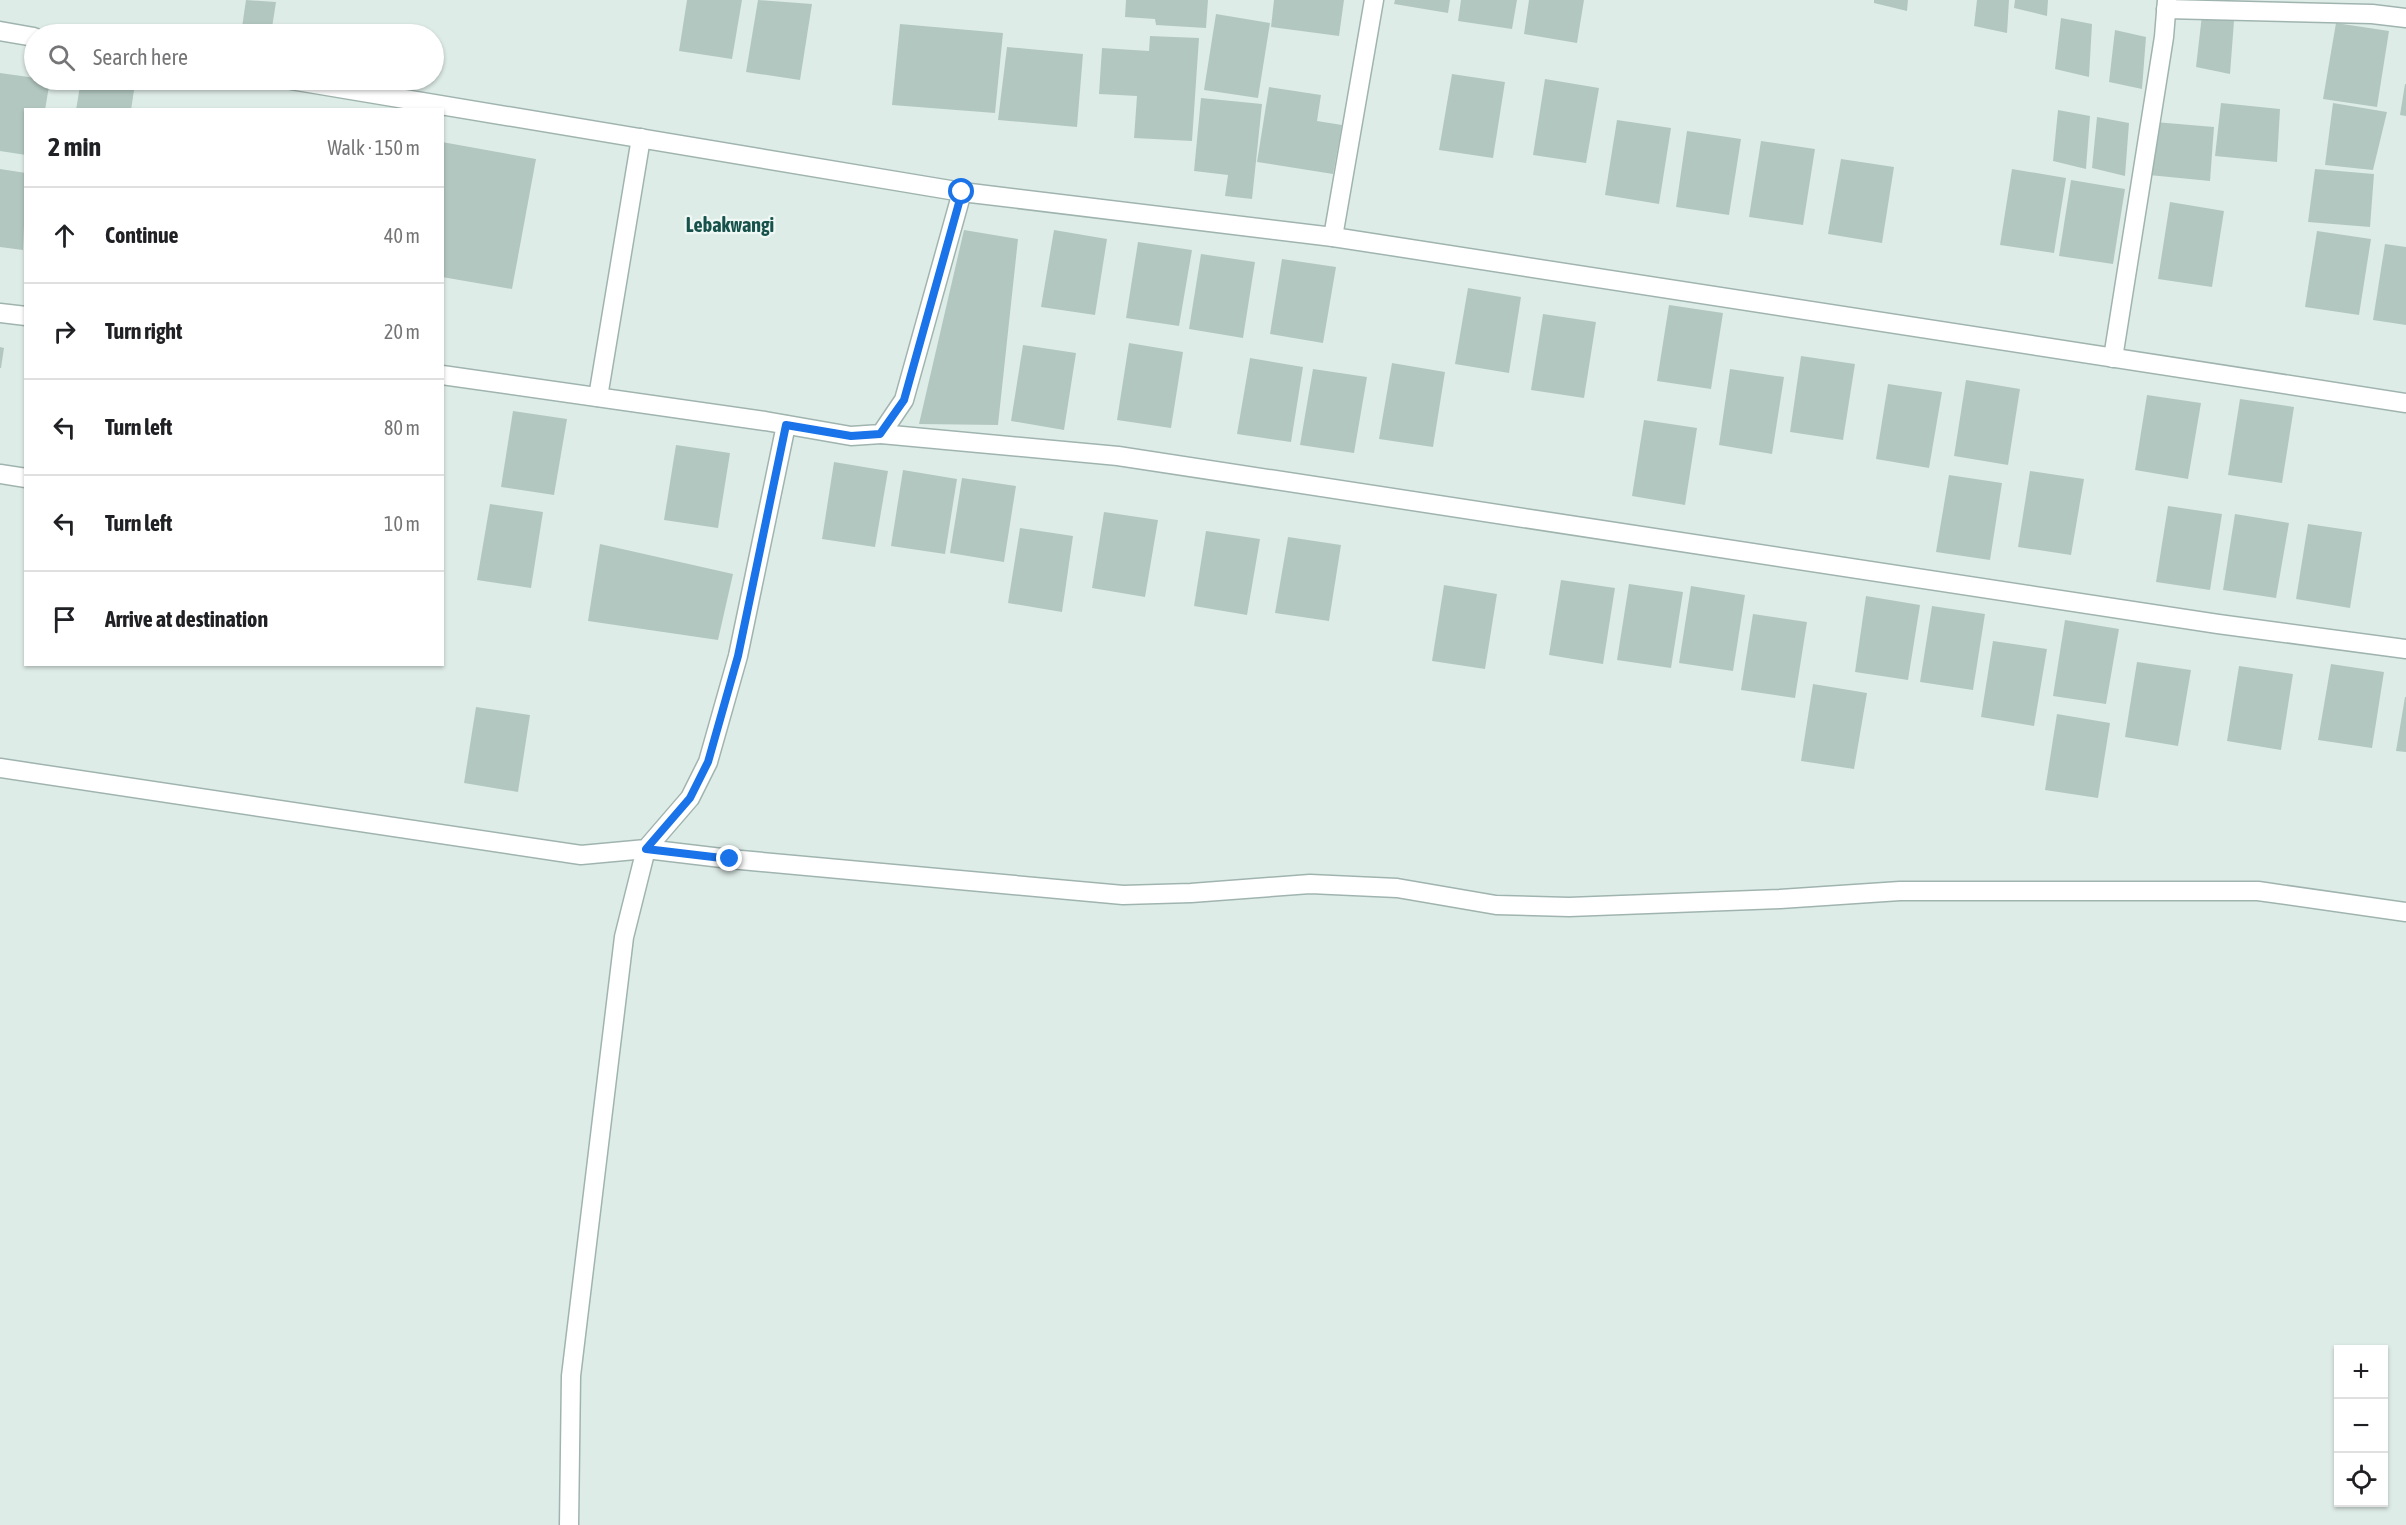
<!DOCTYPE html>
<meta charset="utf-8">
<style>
:root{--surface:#fff;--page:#f6f6f6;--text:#202124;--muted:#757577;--line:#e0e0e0}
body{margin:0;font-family:"Asap Condensed",sans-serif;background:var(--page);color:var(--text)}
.controls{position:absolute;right:18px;bottom:18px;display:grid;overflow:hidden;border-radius:0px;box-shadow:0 2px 4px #0004}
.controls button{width:54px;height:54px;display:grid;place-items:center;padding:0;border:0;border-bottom:2px solid var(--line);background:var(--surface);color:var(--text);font:30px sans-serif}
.stop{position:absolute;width:18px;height:18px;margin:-14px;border:4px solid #1a73e8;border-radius:50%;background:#fff}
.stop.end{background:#1a73e8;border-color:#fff;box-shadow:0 2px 6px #0008}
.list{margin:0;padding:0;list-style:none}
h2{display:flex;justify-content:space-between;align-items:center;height:78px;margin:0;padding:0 24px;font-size:26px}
h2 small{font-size:20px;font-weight:400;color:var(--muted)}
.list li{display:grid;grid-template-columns:39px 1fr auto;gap:18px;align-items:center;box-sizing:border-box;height:96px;padding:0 24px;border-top:2px solid var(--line)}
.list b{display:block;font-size:22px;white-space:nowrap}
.list em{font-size:20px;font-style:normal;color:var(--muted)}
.icon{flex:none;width:33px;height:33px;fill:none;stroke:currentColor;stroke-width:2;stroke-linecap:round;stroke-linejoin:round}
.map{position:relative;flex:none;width:2406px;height:1525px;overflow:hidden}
.search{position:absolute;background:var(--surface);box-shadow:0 2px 4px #0004;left:24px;top:24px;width:420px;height:66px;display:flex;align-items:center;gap:15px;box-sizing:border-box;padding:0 21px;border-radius:33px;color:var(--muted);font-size:22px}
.panel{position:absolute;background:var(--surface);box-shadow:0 2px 4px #0004;left:24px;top:108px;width:420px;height:558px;border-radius:0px}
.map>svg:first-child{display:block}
.building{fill:#b3c7c1}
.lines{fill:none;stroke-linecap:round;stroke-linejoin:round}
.minor-casing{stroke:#a0b4af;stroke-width:21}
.minor{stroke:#fff;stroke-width:18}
.route{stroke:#1a73e8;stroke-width:8}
.labels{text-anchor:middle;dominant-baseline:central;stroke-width:4.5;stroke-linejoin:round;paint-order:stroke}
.quarter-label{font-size:20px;font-weight:bold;fill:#17514b;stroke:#eff8f4}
</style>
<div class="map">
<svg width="2406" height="1525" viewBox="0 0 2406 1525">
<rect width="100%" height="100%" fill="#deece7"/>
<g class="building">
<path d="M 246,0 L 276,2 L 271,34 L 241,34 Z"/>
<path d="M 687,0 L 742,0 L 732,59 L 679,51 Z"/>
<path d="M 758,0 L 812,4 L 800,80 L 746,72 Z"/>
<path d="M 1126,0 L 1208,0 L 1206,28 L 1156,25 L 1155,19 L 1125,17 Z"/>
<path d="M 1274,0 L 1344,0 L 1339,36 L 1271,27 Z"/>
<path d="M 1395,0 L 1450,0 L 1448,13 L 1394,4 Z"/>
<path d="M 1461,0 L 1517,0 L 1512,29 L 1458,21 Z"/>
<path d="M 1529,0 L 1584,0 L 1577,43 L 1524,34 Z"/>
<path d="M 1874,0 L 1908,0 L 1907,11 L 1874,3 Z"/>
<path d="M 1977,0 L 2009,0 L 2007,33 L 1974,26 Z"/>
<path d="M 2015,0 L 2048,0 L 2047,16 L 2014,8 Z"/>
<path d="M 1216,14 L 1270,23 L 1258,98 L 1204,90 Z"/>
<path d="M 2202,15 L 2234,21 L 2230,74 L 2196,67 Z"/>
<path d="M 2061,18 L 2092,24 L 2089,77 L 2055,69 Z"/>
<path d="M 2336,23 L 2389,31 L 2377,107 L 2323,99 Z"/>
<path d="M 900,24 L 1003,33 L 995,113 L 892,105 Z"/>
<path d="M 2115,30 L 2146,37 L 2142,89 L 2109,82 Z"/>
<path d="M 1150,36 L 1199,38 L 1192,141 L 1134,138 L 1137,96 L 1099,94 L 1102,48 L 1149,51 Z"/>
<path d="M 1007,47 L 1083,54 L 1077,127 L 998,120 Z"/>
<path d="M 0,73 L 50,80 L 45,110 L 26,110 L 26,155 L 0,151 Z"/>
<path d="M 1452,74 L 1505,82 L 1493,158 L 1439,150 Z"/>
<path d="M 1545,79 L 1599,88 L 1586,163 L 1533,155 Z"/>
<path d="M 81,80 L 135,84 L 131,110 L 76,110 Z"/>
<path d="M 2405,84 L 2406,84 L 2406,116 L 2400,115 Z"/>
<path d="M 1269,87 L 1321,95 L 1317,121 L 1342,125 L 1333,174 L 1257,162 Z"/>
<path d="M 1201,98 L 1262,104 L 1252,199 L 1225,196 L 1228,175 L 1194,171 Z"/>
<path d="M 2221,103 L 2280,109 L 2277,162 L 2215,156 Z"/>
<path d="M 2333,103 L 2387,112 L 2373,170 L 2325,165 Z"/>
<path d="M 2058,110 L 2090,116 L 2086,169 L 2053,161 Z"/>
<path d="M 2097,117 L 2129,123 L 2125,176 L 2092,168 Z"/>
<path d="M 1617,120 L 1671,128 L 1659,204 L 1605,195 Z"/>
<path d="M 2155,122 L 2214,127 L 2210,181 L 2149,175 Z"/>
<path d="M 1687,131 L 1741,139 L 1729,215 L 1676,207 Z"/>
<path d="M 1761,141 L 1815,149 L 1803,225 L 1749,217 Z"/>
<path d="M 442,142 L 536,159 L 512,289 L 442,277 Z"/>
<path d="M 1841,159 L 1894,167 L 1882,243 L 1828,234 Z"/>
<path d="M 0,169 L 26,173 L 23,250 L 0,247 Z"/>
<path d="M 2012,169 L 2066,178 L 2054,253 L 2000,245 Z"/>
<path d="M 2315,169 L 2374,174 L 2370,227 L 2308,222 Z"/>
<path d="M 2071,180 L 2125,189 L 2113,264 L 2059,256 Z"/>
<path d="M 2170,202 L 2224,211 L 2212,287 L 2158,279 Z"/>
<path d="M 964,230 L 1018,239 L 998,425 L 919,424 Z"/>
<path d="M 1054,230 L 1107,239 L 1095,315 L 1041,307 Z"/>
<path d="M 2317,231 L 2371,239 L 2359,315 L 2305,307 Z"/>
<path d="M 1138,242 L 1192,250 L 1179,326 L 1126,318 Z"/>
<path d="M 2385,244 L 2406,247 L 2406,325 L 2373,320 Z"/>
<path d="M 1201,254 L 1255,262 L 1243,338 L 1189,329 Z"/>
<path d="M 1282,259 L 1336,267 L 1323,343 L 1270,334 Z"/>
<path d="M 1468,288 L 1521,297 L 1509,373 L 1455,364 Z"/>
<path d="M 1669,305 L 1723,313 L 1711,389 L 1657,381 Z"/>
<path d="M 1543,314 L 1596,322 L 1584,398 L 1531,390 Z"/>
<path d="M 1129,343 L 1183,352 L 1171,428 L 1117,420 Z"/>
<path d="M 1023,345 L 1076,353 L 1064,430 L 1011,421 Z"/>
<path d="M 0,347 L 4,348 L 1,368 L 0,368 Z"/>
<path d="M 1801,356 L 1855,364 L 1843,440 L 1790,432 Z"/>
<path d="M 1250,358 L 1303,367 L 1291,442 L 1237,434 Z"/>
<path d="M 1392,363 L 1445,372 L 1433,447 L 1379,439 Z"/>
<path d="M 1313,369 L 1367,377 L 1354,453 L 1300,445 Z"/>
<path d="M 1730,369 L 1784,377 L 1772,454 L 1719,445 Z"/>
<path d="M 1966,380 L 2020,389 L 2008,465 L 1954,456 Z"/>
<path d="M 1888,384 L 1942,392 L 1929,468 L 1876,459 Z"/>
<path d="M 2147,395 L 2201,403 L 2188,479 L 2135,470 Z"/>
<path d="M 2240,399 L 2294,407 L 2282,483 L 2228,475 Z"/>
<path d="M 513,411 L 567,419 L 554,495 L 501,487 Z"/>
<path d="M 1644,420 L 1697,428 L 1685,505 L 1632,496 Z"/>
<path d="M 676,445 L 730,453 L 718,528 L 664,520 Z"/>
<path d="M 834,462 L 888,471 L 875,547 L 822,539 Z"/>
<path d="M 903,470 L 957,479 L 945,554 L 891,546 Z"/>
<path d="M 2030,471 L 2084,479 L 2071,555 L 2018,547 Z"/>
<path d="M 1949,475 L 2002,483 L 1990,560 L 1936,552 Z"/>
<path d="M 962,478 L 1016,486 L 1004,562 L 950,553 Z"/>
<path d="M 490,504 L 543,512 L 531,588 L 477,580 Z"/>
<path d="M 2168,506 L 2222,514 L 2210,590 L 2156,582 Z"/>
<path d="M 1104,512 L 1158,520 L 1145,597 L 1092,588 Z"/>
<path d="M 2235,514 L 2289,523 L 2276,598 L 2223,590 Z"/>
<path d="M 2308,524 L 2362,532 L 2350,608 L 2296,599 Z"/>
<path d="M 1020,528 L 1073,536 L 1062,612 L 1008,603 Z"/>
<path d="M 1206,531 L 1260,539 L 1247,615 L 1194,606 Z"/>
<path d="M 1288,537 L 1341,545 L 1329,621 L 1275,613 Z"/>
<path d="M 600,544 L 733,574 L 718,640 L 588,621 Z"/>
<path d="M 1561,580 L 1615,588 L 1603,664 L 1549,655 Z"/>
<path d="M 1629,584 L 1683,592 L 1671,668 L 1617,660 Z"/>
<path d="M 1444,585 L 1497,594 L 1485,669 L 1432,661 Z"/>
<path d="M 1691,586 L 1745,595 L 1733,671 L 1679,663 Z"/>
<path d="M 1866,596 L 1920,605 L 1908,680 L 1855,672 Z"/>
<path d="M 1932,606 L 1985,614 L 1973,690 L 1920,682 Z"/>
<path d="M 1753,614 L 1807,622 L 1795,698 L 1741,690 Z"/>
<path d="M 2065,620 L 2119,629 L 2106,704 L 2053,696 Z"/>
<path d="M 1993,641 L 2047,649 L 2034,726 L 1981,717 Z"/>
<path d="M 2137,662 L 2191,670 L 2178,746 L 2125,737 Z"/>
<path d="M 2331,664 L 2384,672 L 2372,748 L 2318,740 Z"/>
<path d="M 2239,666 L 2293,674 L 2281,750 L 2227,741 Z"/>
<path d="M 1813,684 L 1867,693 L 1854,769 L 1801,761 Z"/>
<path d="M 2405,697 L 2406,697 L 2406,752 L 2396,751 Z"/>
<path d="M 476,707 L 530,715 L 518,792 L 464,783 Z"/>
<path d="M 2057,714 L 2110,723 L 2098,798 L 2045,790 Z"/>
</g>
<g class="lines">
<g class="minor-casing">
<g id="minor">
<path d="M 2166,9 L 2372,14 L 2406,18"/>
<path d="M 0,31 L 34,37"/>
<path d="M 291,80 L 962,192 L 1333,237 L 2406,403"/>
<path d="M 1333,237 L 1374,0"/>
<path d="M 0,313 L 26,316"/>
<path d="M 2113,358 L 2164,37 L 2167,0"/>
<path d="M 442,375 L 765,421 L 851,436 L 881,434 L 904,400 L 962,192"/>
<path d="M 598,397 L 641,138"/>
<path d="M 881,434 L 1118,456 L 2218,624 L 2406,649"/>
<path d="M 0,474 L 26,478"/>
<path d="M 0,768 L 581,855 L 646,849 L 690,798 L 708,762 L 738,656 L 786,425"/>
<path d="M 569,1525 L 571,1376 L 624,937 L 646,849 L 730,859 L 1123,895 L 1191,893 L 1310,884 L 1397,888 L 1496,905 L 1569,907 L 1780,899 L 1900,891 L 2258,891 L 2406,912"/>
</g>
</g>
<use href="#minor" class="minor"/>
</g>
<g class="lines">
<path class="route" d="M 730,859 L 646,849 L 690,798 L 708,762 L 738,656 L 786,425 L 851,436 L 880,434 L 904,400 L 962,192"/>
</g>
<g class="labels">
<g class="quarter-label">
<text x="730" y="224">Lebakwangi</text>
</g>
</g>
</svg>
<div class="controls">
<button>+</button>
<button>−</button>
<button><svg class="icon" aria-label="locate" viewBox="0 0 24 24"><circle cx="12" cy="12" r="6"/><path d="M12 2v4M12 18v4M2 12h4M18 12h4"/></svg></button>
</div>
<div class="stop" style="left:962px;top:192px"></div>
<div class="stop end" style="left:730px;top:859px"></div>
<div class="search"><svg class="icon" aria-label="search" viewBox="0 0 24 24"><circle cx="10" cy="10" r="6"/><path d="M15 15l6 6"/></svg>Search here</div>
<section class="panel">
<h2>2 min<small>Walk · 150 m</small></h2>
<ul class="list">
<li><svg class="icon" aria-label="ahead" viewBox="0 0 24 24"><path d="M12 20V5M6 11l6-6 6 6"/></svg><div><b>Continue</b></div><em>40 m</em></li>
<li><svg class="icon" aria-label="right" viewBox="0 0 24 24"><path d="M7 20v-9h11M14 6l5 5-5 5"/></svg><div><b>Turn right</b></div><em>20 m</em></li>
<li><svg class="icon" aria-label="left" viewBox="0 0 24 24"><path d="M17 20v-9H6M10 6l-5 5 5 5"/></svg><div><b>Turn left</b></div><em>80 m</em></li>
<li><svg class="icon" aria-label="left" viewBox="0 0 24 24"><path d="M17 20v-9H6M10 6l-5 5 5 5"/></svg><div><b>Turn left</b></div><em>10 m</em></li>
<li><svg class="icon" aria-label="arrive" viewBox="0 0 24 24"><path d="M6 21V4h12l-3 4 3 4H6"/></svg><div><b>Arrive at destination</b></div></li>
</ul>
</section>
</div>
